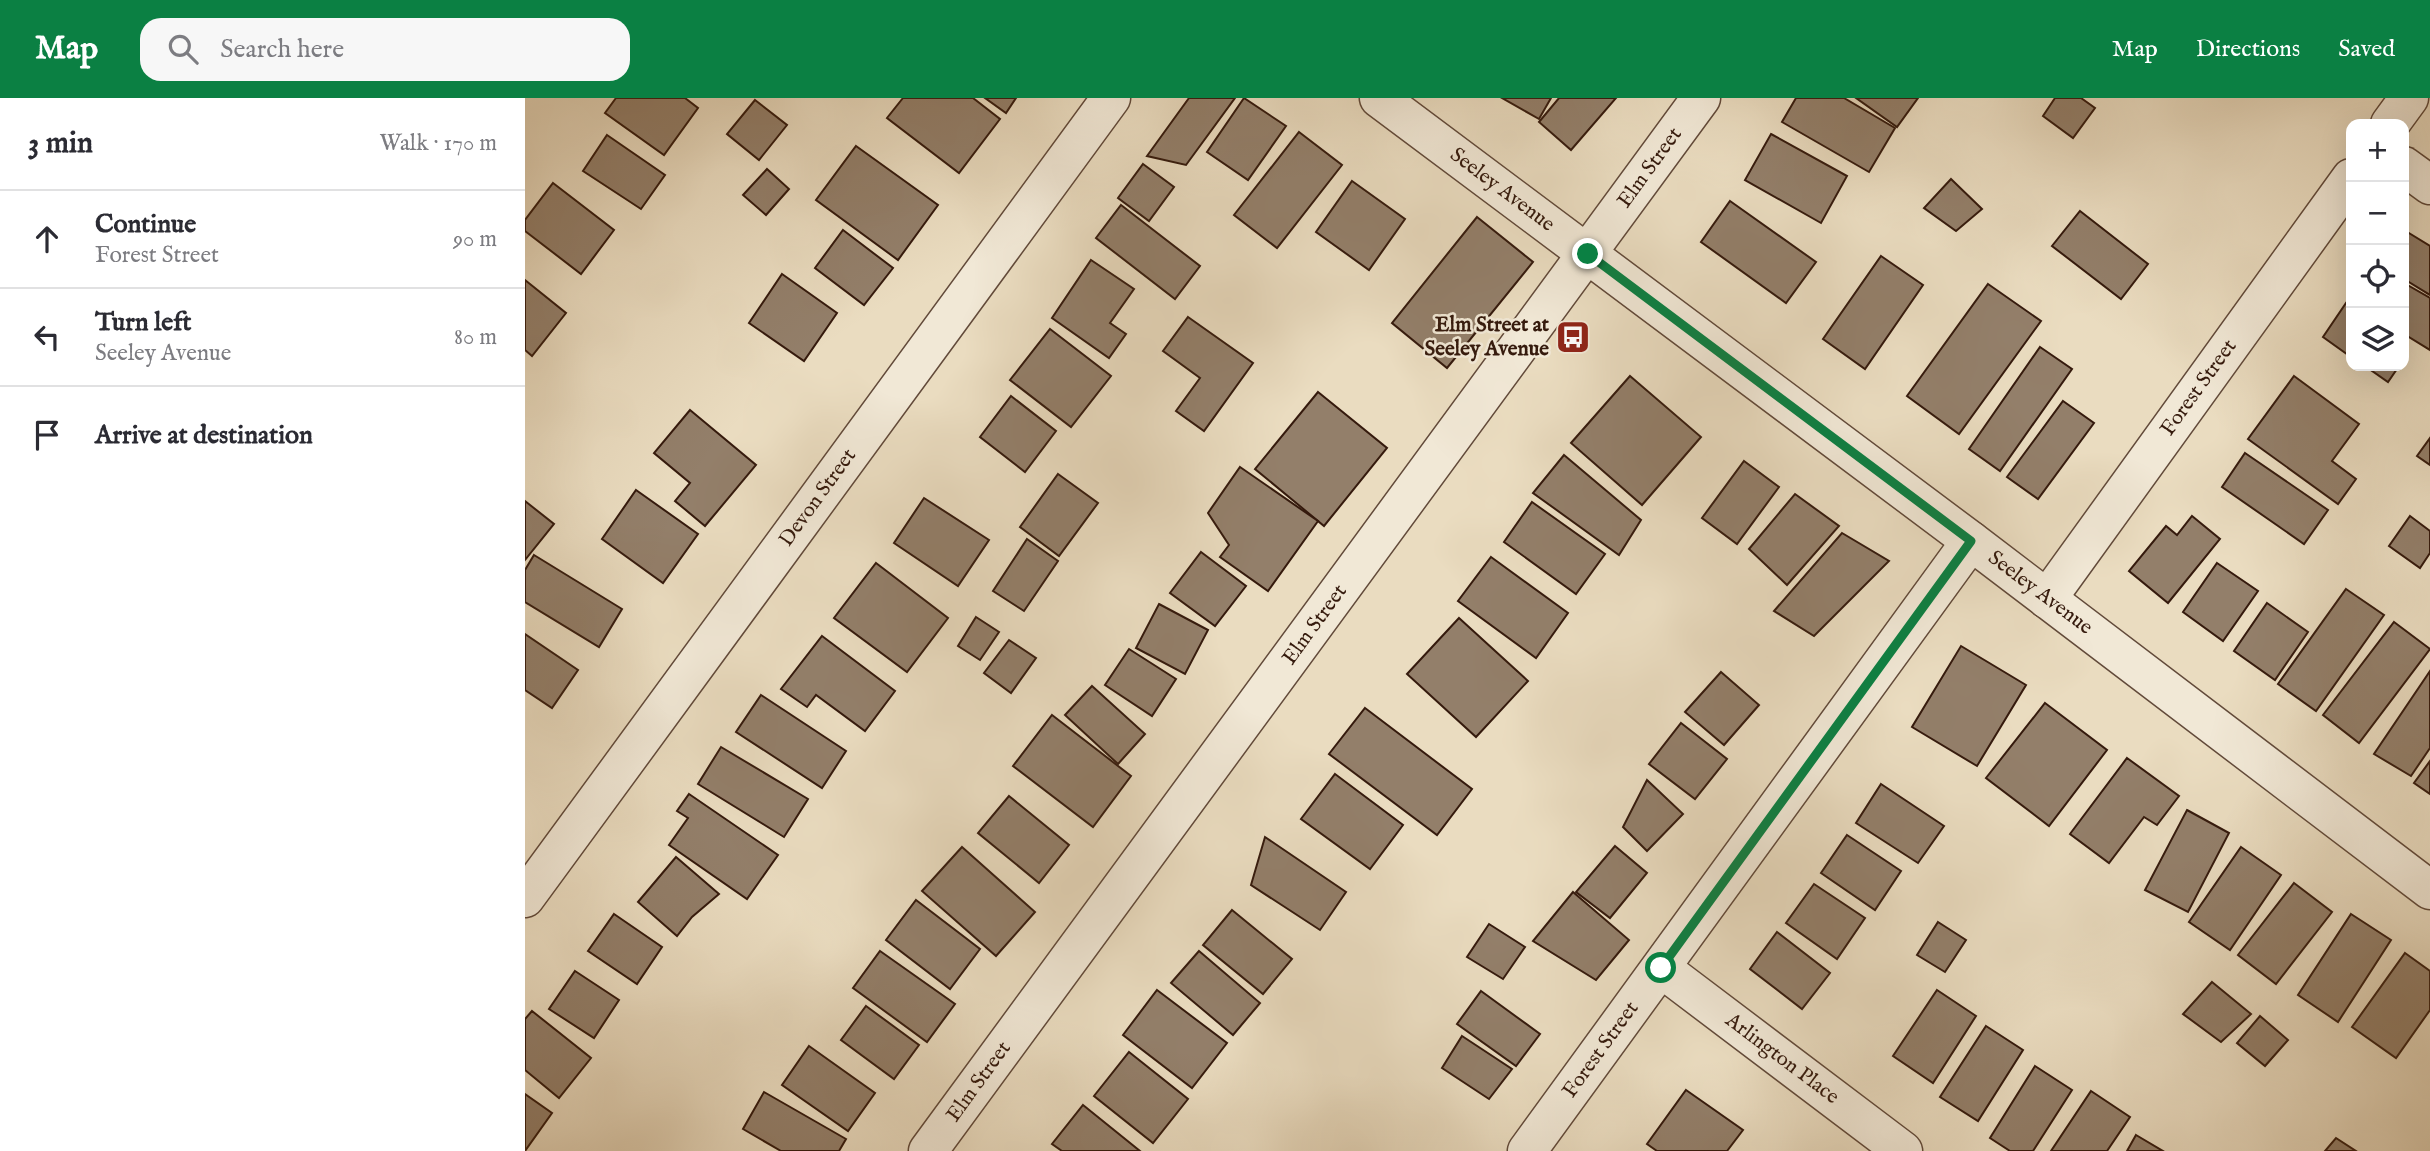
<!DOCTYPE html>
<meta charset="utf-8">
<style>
:root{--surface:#fff;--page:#f7f7f7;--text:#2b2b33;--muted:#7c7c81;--line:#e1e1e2;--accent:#0b8043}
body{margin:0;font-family:"IM FELL English",serif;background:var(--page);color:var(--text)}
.controls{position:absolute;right:21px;top:21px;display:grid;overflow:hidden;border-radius:14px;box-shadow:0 7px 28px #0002}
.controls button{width:63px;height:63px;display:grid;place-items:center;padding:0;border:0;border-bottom:2px solid var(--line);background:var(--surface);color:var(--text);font:35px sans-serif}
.stop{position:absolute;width:21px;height:21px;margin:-16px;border:5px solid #0b8043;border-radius:50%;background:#fff}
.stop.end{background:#0b8043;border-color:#fff;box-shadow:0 2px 7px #0008}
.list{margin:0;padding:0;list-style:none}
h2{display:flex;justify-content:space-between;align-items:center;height:91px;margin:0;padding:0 28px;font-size:30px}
h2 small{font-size:23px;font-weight:400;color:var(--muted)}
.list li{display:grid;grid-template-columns:46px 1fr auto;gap:21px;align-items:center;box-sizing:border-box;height:98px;padding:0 28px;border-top:2px solid var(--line)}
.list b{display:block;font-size:26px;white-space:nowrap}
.list p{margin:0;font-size:23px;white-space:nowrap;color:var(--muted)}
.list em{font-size:23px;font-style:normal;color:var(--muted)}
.icon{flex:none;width:38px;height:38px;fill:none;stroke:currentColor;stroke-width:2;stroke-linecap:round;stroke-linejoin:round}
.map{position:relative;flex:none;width:1905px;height:1053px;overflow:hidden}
header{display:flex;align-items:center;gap:42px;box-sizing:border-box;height:98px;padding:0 35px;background:var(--accent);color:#fff}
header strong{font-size:33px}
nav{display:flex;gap:38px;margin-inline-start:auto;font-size:24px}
.search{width:490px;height:63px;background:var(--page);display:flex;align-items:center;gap:18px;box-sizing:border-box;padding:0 24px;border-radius:21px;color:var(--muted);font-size:26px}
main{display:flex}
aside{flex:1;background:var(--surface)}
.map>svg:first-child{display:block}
.building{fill:#937f6a;stroke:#351a0d;stroke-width:2}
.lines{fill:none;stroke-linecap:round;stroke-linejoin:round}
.street-casing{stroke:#624a3a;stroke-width:41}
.street{stroke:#f1e8d6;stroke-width:38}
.route{stroke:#0b8043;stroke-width:9}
.labels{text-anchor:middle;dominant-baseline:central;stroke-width:5;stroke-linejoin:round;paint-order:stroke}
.street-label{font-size:21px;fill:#351a0d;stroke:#f1e8d6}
.poi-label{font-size:21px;font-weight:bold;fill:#351a0d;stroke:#f1e8d6;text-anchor:end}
</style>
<header>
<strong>Map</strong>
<div class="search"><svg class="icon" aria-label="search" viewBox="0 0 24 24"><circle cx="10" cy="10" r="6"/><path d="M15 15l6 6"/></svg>Search here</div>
<nav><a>Map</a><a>Directions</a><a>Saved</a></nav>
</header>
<main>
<aside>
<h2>3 min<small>Walk · 170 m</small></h2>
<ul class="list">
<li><svg class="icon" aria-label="ahead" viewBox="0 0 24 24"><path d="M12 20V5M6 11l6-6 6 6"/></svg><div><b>Continue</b><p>Forest Street</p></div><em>90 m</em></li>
<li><svg class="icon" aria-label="left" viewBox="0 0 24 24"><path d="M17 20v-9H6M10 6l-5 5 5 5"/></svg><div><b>Turn left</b><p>Seeley Avenue</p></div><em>80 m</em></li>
<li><svg class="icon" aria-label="arrive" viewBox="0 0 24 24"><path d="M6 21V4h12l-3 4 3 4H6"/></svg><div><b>Arrive at destination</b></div></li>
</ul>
</aside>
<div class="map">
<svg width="1905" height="1053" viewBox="0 0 1905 1053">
<rect width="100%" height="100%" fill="#eadcc0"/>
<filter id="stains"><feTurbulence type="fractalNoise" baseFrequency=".00286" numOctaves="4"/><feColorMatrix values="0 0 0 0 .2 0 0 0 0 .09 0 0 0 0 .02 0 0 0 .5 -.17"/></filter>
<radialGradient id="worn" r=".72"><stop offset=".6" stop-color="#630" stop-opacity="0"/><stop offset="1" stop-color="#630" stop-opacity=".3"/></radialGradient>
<g class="building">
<path d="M 91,0 L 160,0 L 173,10 L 139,57 L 80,15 Z"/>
<path d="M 378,0 L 448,0 L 475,21 L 434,75 L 362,20 Z"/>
<path d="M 460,0 L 491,0 L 481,15 Z"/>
<path d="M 664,0 L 710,0 L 661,67 L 622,58 Z"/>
<path d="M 719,0 L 761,28 L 723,82 L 682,54 Z"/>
<path d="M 977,0 L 1026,0 L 1014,21 Z"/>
<path d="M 1034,0 L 1091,0 L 1046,52 L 1014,24 Z"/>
<path d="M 1271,0 L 1319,0 L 1370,30 L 1344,74 L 1257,24 Z"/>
<path d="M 1331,0 L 1393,0 L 1372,29 Z"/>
<path d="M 1530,0 L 1556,0 L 1570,10 L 1548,40 L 1518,18 Z"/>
<path d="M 230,2 L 262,27 L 234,62 L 202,36 Z"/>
<path d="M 774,34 L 817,67 L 752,150 L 709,117 Z"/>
<path d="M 1246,36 L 1322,78 L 1296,125 L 1220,82 Z"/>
<path d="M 82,37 L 140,77 L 116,111 L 58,73 Z"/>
<path d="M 331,48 L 413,107 L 373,162 L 291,102 Z"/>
<path d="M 618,66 L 649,89 L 624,123 L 593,100 Z"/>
<path d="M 242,71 L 264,91 L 241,117 L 218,97 Z"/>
<path d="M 1426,81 L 1457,111 L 1431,133 L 1399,110 Z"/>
<path d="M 827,83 L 880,121 L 844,172 L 791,134 Z"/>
<path d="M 28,85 L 89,132 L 56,176 L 0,133 L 0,122 Z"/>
<path d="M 1205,103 L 1291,164 L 1261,205 L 1176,144 Z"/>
<path d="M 596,107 L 675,168 L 650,201 L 571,140 Z"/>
<path d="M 1555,113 L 1623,166 L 1596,201 L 1527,148 Z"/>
<path d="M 952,119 L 1008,164 L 922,270 L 867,225 Z"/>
<path d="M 318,132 L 368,170 L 339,207 L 290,170 Z"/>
<path d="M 1879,132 L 1905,148 L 1905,197 L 1879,181 Z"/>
<path d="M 1356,158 L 1398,187 L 1340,271 L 1298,241 Z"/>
<path d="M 566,162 L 609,191 L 585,225 L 601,236 L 584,260 L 527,220 Z"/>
<path d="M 257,176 L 312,215 L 279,263 L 224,225 Z"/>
<path d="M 0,182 L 41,215 L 7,258 L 0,252 Z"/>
<path d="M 1879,185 L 1905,200 L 1905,252 L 1879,236 Z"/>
<path d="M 1463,186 L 1516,223 L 1434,336 L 1382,298 Z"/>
<path d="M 1821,205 L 1826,209 L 1826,259 L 1798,239 Z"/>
<path d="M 663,219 L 728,265 L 679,333 L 651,313 L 675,280 L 638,253 Z"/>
<path d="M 525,231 L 586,278 L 546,329 L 485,282 Z"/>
<path d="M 1515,249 L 1547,271 L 1475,373 L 1444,351 Z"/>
<path d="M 1840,268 L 1874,268 L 1863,284 Z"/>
<path d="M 1105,278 L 1176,339 L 1117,407 L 1046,345 Z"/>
<path d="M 1769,278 L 1834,326 L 1807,363 L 1831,381 L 1813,406 L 1723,341 Z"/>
<path d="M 793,294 L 862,350 L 799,428 L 730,371 Z"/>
<path d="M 486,298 L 531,333 L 500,374 L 455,339 Z"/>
<path d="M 1538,303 L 1569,325 L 1513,401 L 1482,379 Z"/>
<path d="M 165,312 L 231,367 L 180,428 L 150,403 L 165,385 L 129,355 Z"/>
<path d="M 1905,340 L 1905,367 L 1892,358 Z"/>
<path d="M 1720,355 L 1803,412 L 1779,446 L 1697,389 Z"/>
<path d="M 1039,357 L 1116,422 L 1094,457 L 1008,395 Z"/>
<path d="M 1219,363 L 1254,389 L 1212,446 L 1177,420 Z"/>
<path d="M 715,369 L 793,423 L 743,493 L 695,459 L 704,447 L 683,415 Z"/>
<path d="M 533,376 L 573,405 L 534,458 L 495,429 Z"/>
<path d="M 111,392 L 173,436 L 138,485 L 77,441 Z"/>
<path d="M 1270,396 L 1314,428 L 1262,487 L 1224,451 Z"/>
<path d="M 399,400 L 464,442 L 433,488 L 369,445 Z"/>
<path d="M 0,403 L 29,426 L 0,462 Z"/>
<path d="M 1007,404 L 1080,456 L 1051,496 L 979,444 Z"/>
<path d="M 1667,418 L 1695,441 L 1643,505 L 1604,473 L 1641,428 L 1652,437 Z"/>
<path d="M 1885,418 L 1905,433 L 1905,455 L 1895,470 L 1864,448 Z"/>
<path d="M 1317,435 L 1364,463 L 1289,538 L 1249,513 Z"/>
<path d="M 502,441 L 533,463 L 499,513 L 468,493 Z"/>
<path d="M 676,454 L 721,488 L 690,528 L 645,495 Z"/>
<path d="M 9,457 L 97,511 L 74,549 L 0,504 L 0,472 Z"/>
<path d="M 966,459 L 1043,515 L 1011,560 L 933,503 Z"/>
<path d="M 351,465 L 423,520 L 382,574 L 309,520 Z"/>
<path d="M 1692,465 L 1733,493 L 1698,543 L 1658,514 Z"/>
<path d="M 1821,491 L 1859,517 L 1791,613 L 1753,586 Z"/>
<path d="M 1742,505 L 1783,534 L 1750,582 L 1709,553 Z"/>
<path d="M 634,506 L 683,532 L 660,576 L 611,550 Z"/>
<path d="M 451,519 L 474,534 L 455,562 L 433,548 Z"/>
<path d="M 934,520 L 1003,583 L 951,639 L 882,576 Z"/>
<path d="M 1869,524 L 1905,551 L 1834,645 L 1798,617 Z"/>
<path d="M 0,536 L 53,572 L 27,610 L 0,592 Z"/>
<path d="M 297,538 L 370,593 L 340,633 L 291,597 L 282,609 L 256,591 Z"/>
<path d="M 484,542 L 511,560 L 486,595 L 459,575 Z"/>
<path d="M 1436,548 L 1501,587 L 1452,668 L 1387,629 Z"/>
<path d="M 604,551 L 651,581 L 627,618 L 580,587 Z"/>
<path d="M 1905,573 L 1905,650 L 1886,678 L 1849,656 Z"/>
<path d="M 1196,574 L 1234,607 L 1199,647 L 1160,614 Z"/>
<path d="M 567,588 L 620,636 L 593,666 L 540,617 Z"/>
<path d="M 236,597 L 321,653 L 297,690 L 211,634 Z"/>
<path d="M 1520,605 L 1582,652 L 1524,728 L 1461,680 Z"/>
<path d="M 840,610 L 947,691 L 912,737 L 804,656 Z"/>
<path d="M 527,617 L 606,678 L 568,729 L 488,668 Z"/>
<path d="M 1156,625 L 1202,661 L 1170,701 L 1124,666 Z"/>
<path d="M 196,649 L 283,701 L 259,739 L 173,686 Z"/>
<path d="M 1602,660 L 1654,698 L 1632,727 L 1619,719 L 1584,765 L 1545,736 Z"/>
<path d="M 1905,663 L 1905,696 L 1889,685 Z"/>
<path d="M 810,676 L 878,727 L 845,771 L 776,721 Z"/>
<path d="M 1122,682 L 1158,716 L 1122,753 L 1098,729 Z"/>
<path d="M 1356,686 L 1419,728 L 1393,765 L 1331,725 Z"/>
<path d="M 164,696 L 253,757 L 222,801 L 144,747 L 163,720 L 152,713 Z"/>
<path d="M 484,698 L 544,747 L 514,785 L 453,735 Z"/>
<path d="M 1662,712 L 1704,735 L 1663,814 L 1620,792 Z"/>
<path d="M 1322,737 L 1376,773 L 1350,812 L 1296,775 Z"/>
<path d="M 740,739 L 821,794 L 795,832 L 726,787 Z"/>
<path d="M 1090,748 L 1122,775 L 1085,820 L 1051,794 Z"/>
<path d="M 437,749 L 510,814 L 471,858 L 397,793 Z"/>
<path d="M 1716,749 L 1756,777 L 1705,852 L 1664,824 Z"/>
<path d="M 151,759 L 194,796 L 167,819 L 152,838 L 113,804 Z"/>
<path d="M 1769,785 L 1807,814 L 1751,886 L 1713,857 Z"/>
<path d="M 1289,786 L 1340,820 L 1312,861 L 1261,825 Z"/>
<path d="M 1048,794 L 1104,842 L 1071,882 L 1008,843 Z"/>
<path d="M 391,802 L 455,851 L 425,891 L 361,842 Z"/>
<path d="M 707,812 L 767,861 L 738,896 L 678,847 Z"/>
<path d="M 89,816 L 137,849 L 112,886 L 63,853 Z"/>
<path d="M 1826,816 L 1866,842 L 1813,924 L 1773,897 Z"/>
<path d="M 1413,824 L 1441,842 L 1420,874 L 1392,857 Z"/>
<path d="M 964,826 L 1000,849 L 978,881 L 942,859 Z"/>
<path d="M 1252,834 L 1305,875 L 1277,911 L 1225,871 Z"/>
<path d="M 355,853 L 430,906 L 402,944 L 328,890 Z"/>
<path d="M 674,853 L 735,905 L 708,937 L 646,885 Z"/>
<path d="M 1880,855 L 1905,873 L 1905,912 L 1871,960 L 1827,929 Z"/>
<path d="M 50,873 L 94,902 L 69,940 L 24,911 Z"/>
<path d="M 1687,884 L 1726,916 L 1696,944 L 1658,916 Z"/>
<path d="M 632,892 L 702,945 L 667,990 L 598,937 Z"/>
<path d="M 1412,892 L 1451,918 L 1408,985 L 1368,958 Z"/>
<path d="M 956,893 L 1015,936 L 991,968 L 932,926 Z"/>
<path d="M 341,908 L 394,947 L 369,981 L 316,942 Z"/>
<path d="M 7,913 L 66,960 L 34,1000 L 0,972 L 0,921 Z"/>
<path d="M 1735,918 L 1763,942 L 1740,968 L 1712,945 Z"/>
<path d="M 1461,928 L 1498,952 L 1453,1023 L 1415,999 Z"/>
<path d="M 937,938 L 987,971 L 964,1001 L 917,970 Z"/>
<path d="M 284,948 L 350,995 L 323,1033 L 257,987 Z"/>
<path d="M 604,954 L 663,1001 L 628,1045 L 569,998 Z"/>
<path d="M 1510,968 L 1547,992 L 1508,1053 L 1485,1053 L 1465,1040 Z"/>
<path d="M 1161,992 L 1218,1032 L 1202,1053 L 1132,1053 L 1122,1046 Z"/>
<path d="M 1566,993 L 1605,1019 L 1582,1053 L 1526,1053 Z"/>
<path d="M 239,994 L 321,1041 L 314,1053 L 256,1053 L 218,1031 Z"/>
<path d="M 0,996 L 27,1015 L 0,1053 Z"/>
<path d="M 558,1007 L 615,1053 L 537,1053 L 527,1046 Z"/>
<path d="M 1611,1037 L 1638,1053 L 1602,1053 Z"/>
<path d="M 1811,1040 L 1831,1053 L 1800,1053 Z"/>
</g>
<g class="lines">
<g class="street-casing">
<g id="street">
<path d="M 854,0 L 1446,443 L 1905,792"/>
<path d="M 1865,26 L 1884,0"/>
<path d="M 1879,68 L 1905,87"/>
<path d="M 1522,501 L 1826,80"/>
<path d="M 0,800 L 586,0"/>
<path d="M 1136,870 L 1378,1053"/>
<path d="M 403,1053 L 1176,0"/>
<path d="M 1002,1053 L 1446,443"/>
</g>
</g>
<use href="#street" class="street"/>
</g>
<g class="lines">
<path class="route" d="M 1063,156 L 1446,443 L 1136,870"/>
</g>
<defs>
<g id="bus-square" transform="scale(1.75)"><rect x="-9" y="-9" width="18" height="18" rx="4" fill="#8f2418" stroke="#f1e8d6"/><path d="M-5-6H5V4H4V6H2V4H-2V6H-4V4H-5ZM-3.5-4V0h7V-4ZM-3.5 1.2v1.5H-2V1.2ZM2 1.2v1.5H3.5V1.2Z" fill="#fff"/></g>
</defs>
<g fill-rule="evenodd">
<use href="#bus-square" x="1048" y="239"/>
</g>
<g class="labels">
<g class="street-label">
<text transform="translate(1125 70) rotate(-54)">Elm Street</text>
<text transform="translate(977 92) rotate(37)">Seeley Avenue</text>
<text transform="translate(1674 290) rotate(-54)">Forest Street</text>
<text transform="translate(293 400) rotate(-54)">Devon Street</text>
<text transform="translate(1515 495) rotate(37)">Seeley Avenue</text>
<text transform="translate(790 527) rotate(-54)">Elm Street</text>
<text transform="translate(1076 952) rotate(-54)">Forest Street</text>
<text transform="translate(1257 961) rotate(37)">Arlington Place</text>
<text transform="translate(454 984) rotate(-54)">Elm Street</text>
</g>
<g class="poi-label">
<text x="1024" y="227">Elm Street at<tspan x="1024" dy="24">Seeley Avenue</tspan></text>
</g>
</g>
<rect width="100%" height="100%" filter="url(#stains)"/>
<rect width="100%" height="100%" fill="url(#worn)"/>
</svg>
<div class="controls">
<button>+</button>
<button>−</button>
<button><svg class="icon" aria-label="locate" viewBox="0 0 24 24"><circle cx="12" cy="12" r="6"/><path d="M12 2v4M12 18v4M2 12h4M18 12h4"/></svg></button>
<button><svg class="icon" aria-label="layers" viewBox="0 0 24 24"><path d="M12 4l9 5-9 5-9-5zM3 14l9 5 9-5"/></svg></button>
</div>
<div class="stop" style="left:1136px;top:870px"></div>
<div class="stop end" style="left:1063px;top:156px"></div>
</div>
</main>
